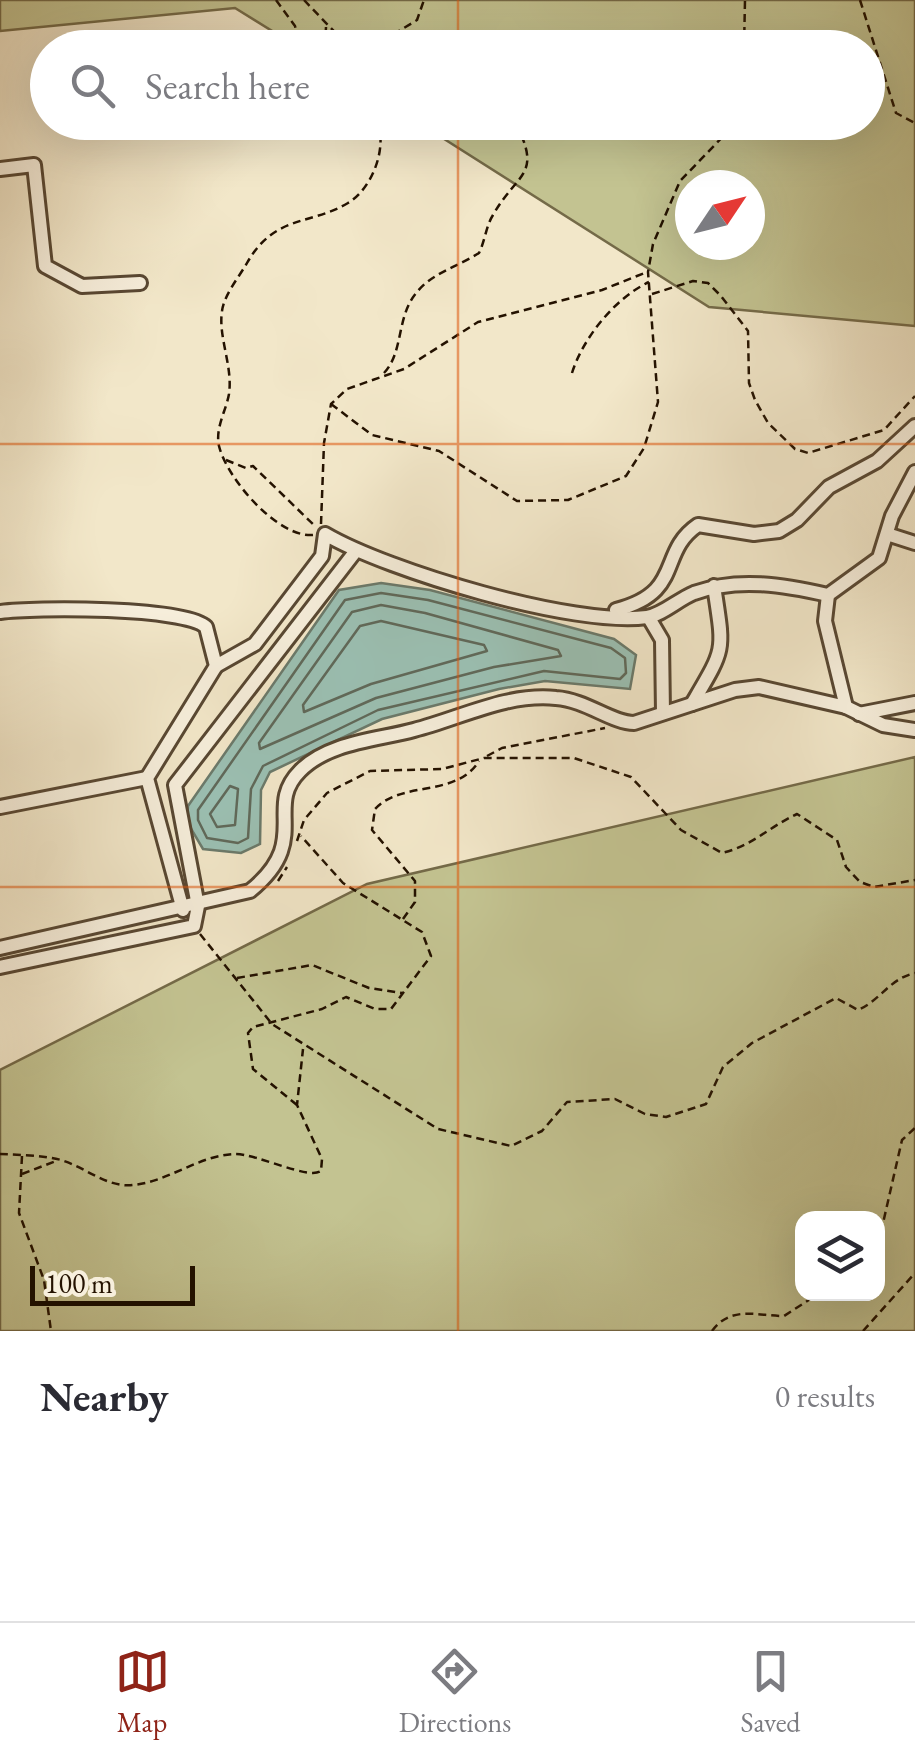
<!DOCTYPE html>
<style>
:root{--surface:#fff;--page:#f2f2f3;--text:#2b2b33;--muted:#7c7c81;--line:#e1e1e2;--accent:#8f2418}
body{margin:0;font-family:"EB Garamond",serif;background:var(--page);color:var(--text)}
.controls{position:absolute;right:30px;bottom:30px;display:grid;overflow:hidden;border-radius:20px;box-shadow:0 10px 40px #0002}
.controls button{width:90px;height:90px;display:grid;place-items:center;padding:0;border:0;border-bottom:2px solid var(--line);background:var(--surface);color:var(--text);font:50px sans-serif}
.compass{position:absolute;left:675px;top:170px;width:90px;height:90px;border-radius:50%;background:var(--surface);box-shadow:0 10px 40px #0002;rotate:55deg}
.scale{position:absolute;left:30px;bottom:25px;width:165px;box-sizing:border-box;padding-left:10px;border:5px solid #241200;border-top:0;font-size:28px;line-height:35px;white-space:nowrap;color:#241200;-webkit-text-stroke:8px #f7efdc;paint-order:stroke}
.list{margin:0;padding:0;list-style:none}
h2{display:flex;justify-content:space-between;align-items:center;height:130px;margin:0;padding:0 40px;font-size:42px}
h2 small{font-size:32px;font-weight:400;color:var(--muted)}
.icon{flex:none;width:55px;height:55px;fill:none;stroke:currentColor;stroke-width:2;stroke-linecap:round;stroke-linejoin:round}
.map{position:relative;flex:none;width:915px;height:1331px;overflow:hidden}
.search{position:absolute;background:var(--surface);box-shadow:0 10px 40px #0002;left:30px;right:30px;top:30px;height:110px;display:flex;align-items:center;gap:25px;box-sizing:border-box;padding:0 35px;border-radius:55px;color:var(--muted);font-size:38px}
.sheet{height:290px;background:var(--surface)}
nav{display:flex;justify-content:space-around;align-items:center;box-sizing:border-box;height:140px;border-top:2px solid var(--line);background:var(--surface);font-size:28px;color:var(--muted)}
nav a{display:grid;justify-items:center;gap:5px}
nav .on{color:var(--accent)}
.map>svg:first-child{display:block}
.green{fill:#c3c391;stroke:#746a48;stroke-width:2.5;fill-rule:evenodd}
.water{fill:#9bc0b3;stroke:#6b7a6b;stroke-width:2.5}
.lines{fill:none;stroke-linecap:round;stroke-linejoin:round}
.shore{stroke:#60695a;stroke-width:2.5}
.street-casing{stroke:#584732;stroke-width:18}
.path{stroke:#241200;stroke-width:2.5;stroke-dasharray:8 5;stroke-linecap:butt}
.street{stroke:#f7efdc;stroke-width:12}
.grid{fill:none;stroke:#de550b;stroke-width:2.5;stroke-opacity:0.55}
</style>
<div class="map">
<svg width="915" height="1331" viewBox="0 0 915 1331">
<rect width="100%" height="100%" fill="#f2e7c9"/>
<filter id="stains"><feTurbulence type="fractalNoise" baseFrequency=".002" numOctaves="4"/><feColorMatrix values="0 0 0 0 .2 0 0 0 0 .09 0 0 0 0 .02 0 0 0 .5 -.17"/></filter>
<radialGradient id="worn" r=".72"><stop offset=".6" stop-color="#630" stop-opacity="0"/><stop offset="1" stop-color="#630" stop-opacity=".3"/></radialGradient>
<g class="green">
<path d="M 0,0 L 915,0 L 915,326 L 709,307 L 419,123 L 868,122 L 868,48 L 298,47 L 235,8 L 0,31 ZM 690,185 L 750,185 L 750,245 L 690,245 Z"/>
<path d="M 915,757 L 915,1331 L 0,1331 L 0,1070 L 367,884 ZM 802,1218 L 878,1218 L 878,1294 L 802,1294 Z"/>
</g>
<path class="water" d="M 381,583 L 430,590 L 614,639 L 636,655 L 630,689 L 545,681 L 499,689 L 382,719 L 270,772 L 261,790 L 260,844 L 241,853 L 203,849 L 187,822 L 188,806 L 339,590 Z"/>
<g class="lines">
<g class="shore">
<path d="M 381,593 L 428,600 L 611,648 L 625,658 L 626,673 L 620,679 L 544,671 L 378,710 L 263,766 L 251,789 L 248,838 L 238,843 L 207,838 L 198,820 L 198,810 L 345,600 Z"/>
<path d="M 381,605 L 425,613 L 558,650 L 561,656 L 494,667 L 376,698 L 260,749 L 259,743 L 352,612 Z"/>
<path d="M 381,621 L 484,645 L 487,651 L 371,684 L 304,712 L 303,705 L 360,626 Z"/>
<path d="M 230,786 L 238,789 L 235,825 L 217,827 L 210,814 Z"/>
</g>
<g class="street-casing">
<g id="street">
<path d="M 0,169 L 34,165 L 45,266 L 82,286 L 140,283"/>
<path d="M 887,534 L 915,543"/>
<path d="M 828,595 L 825,621 L 846,707"/>
<path d="M 616,610 C 685,592 657,553 698,525 L 754,534 L 779,531 L 797,520 L 829,487 L 877,461 L 915,426"/>
<path d="M 0,612 C 33,607 186,607 206,627 L 216,666 L 147,778 L 183,910"/>
<path d="M 649,618 L 662,640 L 663,713"/>
<path d="M 216,666 L 255,644 L 322,556 L 325,534 C 388,571 575,627 647,617 C 662,615 679,599 694,593 C 738,577 784,585 828,595 L 879,558 L 892,516 L 915,472"/>
<path d="M 692,704 C 726,646 724,653 714,586"/>
<path d="M 859,714 L 915,703"/>
<path d="M 0,807 L 147,778"/>
<path d="M 0,948 L 250,891 C 313,840 263,808 300,771 C 328,742 378,740 414,730 C 461,718 506,693 556,698 C 586,700 612,723 634,723 L 735,690 L 759,687 L 846,707 L 883,725 L 915,730"/>
<path d="M 0,967 L 194,926 L 198,906 L 175,785 L 355,552"/>
</g>
</g>
<g class="path">
<path d="M 276,0 L 295,26 L 300,48"/>
<path d="M 304,0 L 350,48"/>
<path d="M 860,0 L 896,113 L 915,123"/>
<path d="M 325,48 L 326,27"/>
<path d="M 371,48 L 417,20 L 424,0"/>
<path d="M 744,48 L 745,0"/>
<path d="M 652,294 L 693,281 L 708,283 L 721,296 L 748,331 L 749,383 L 755,400 L 768,423 L 795,449 L 808,453 L 884,430 L 915,396"/>
<path d="M 384,373 C 404,352 396,316 417,292 C 432,273 459,266 479,253 C 485,241 486,226 493,215 C 518,171 543,176 515,122"/>
<path d="M 572,373 C 583,338 615,298 649,282"/>
<path d="M 331,404 L 372,435 L 439,451 L 517,501 L 568,500 L 626,476 L 644,448 L 658,402 L 648,272 L 653,244 L 680,181 L 737,122"/>
<path d="M 226,460 L 246,468 L 253,466 L 316,527"/>
<path d="M 321,524 L 324,443 L 331,404 L 347,389 L 404,369 L 478,322 L 602,290 L 647,272"/>
<path d="M 313,535 C 278,538 227,479 219,446 C 215,428 226,411 229,394 C 233,366 218,337 222,311 C 224,295 239,277 247,263 C 275,214 309,226 348,203 C 372,189 388,147 377,122"/>
<path d="M 487,756 L 502,748 L 605,728"/>
<path d="M 297,841 L 304,820 L 327,793 L 370,771 L 442,769 L 484,758 L 574,758 L 631,777 L 681,830 L 722,853 C 752,846 769,827 797,814 L 837,840 L 846,867 L 860,882 L 874,887 L 915,880"/>
<path d="M 278,881 L 287,867"/>
<path d="M 403,919 L 415,902 L 415,881 L 372,830 L 375,809 C 402,780 456,798 479,761"/>
<path d="M 200,934 L 272,1024 L 438,1129 L 511,1146 L 542,1131 L 567,1102 L 615,1099 L 645,1114 L 666,1117 L 706,1104 L 723,1067 L 752,1043 L 836,998 L 858,1010 C 881,1000 889,979 915,973"/>
<path d="M 237,978 L 312,965 L 369,988 L 402,993"/>
<path d="M 297,1105 L 253,1069 L 248,1033 L 253,1027 L 322,1009 L 346,997 L 375,1009 L 391,1009 L 431,956 L 422,932 L 343,883 L 301,836"/>
<path d="M 0,1154 C 20,1155 42,1155 61,1160 C 85,1167 107,1188 133,1185 C 168,1182 199,1155 235,1154 C 258,1154 308,1180 321,1171 L 322,1159 L 297,1105 L 303,1049"/>
<path d="M 22,1156 L 19,1213 L 44,1280 L 51,1331"/>
<path d="M 22,1174 L 56,1161"/>
<path d="M 878,1245 L 902,1140 L 915,1128"/>
<path d="M 712,1331 C 731,1305 757,1316 784,1316 L 818,1294"/>
<path d="M 863,1331 L 915,1273"/>
</g>
<use href="#street" class="street"/>
</g>
<path class="grid" d="M 458,0 L 458,48M 458,122 L 458,1331M 0,444 L 915,444M 0,887 L 915,887"/>
<rect width="100%" height="100%" filter="url(#stains)"/>
<rect width="100%" height="100%" fill="url(#worn)"/>
</svg>
<div class="controls">
<button><svg class="icon" aria-label="layers" viewBox="0 0 24 24"><path d="M12 4l9 5-9 5-9-5zM3 14l9 5 9-5"/></svg></button>
</div>
<svg class="compass" viewBox="-18 -18 36 36"><path d="M0-13l5 13h-10z" fill="#e53935"/><path d="M0 13l5-13h-10z" fill="#7c7c81"/></svg>
<div class="scale">100 m</div>
<div class="search"><svg class="icon" aria-label="search" viewBox="0 0 24 24"><circle cx="10" cy="10" r="6"/><path d="M15 15l6 6"/></svg>Search here</div>
</div>
<section class="sheet">
<h2>Nearby<small>0 results</small></h2>
<ul class="list">
</ul>
</section>
<nav>
<a class="on"><svg class="icon" aria-label="map" viewBox="0 0 24 24"><path d="M3 6l6-2 6 2 6-2v14l-6 2-6-2-6 2zM9 4v14M15 6v14"/></svg>Map</a>
<a><svg class="icon" aria-label="directions" viewBox="0 0 24 24"><path d="M12 3l9 9-9 9-9-9zM9 14v-3h6M13 9l2 2-2 2"/></svg>Directions</a>
<a><svg class="icon" aria-label="saved" viewBox="0 0 24 24"><path d="M7 4h10v16l-5-4-5 4z"/></svg>Saved</a>
</nav>
